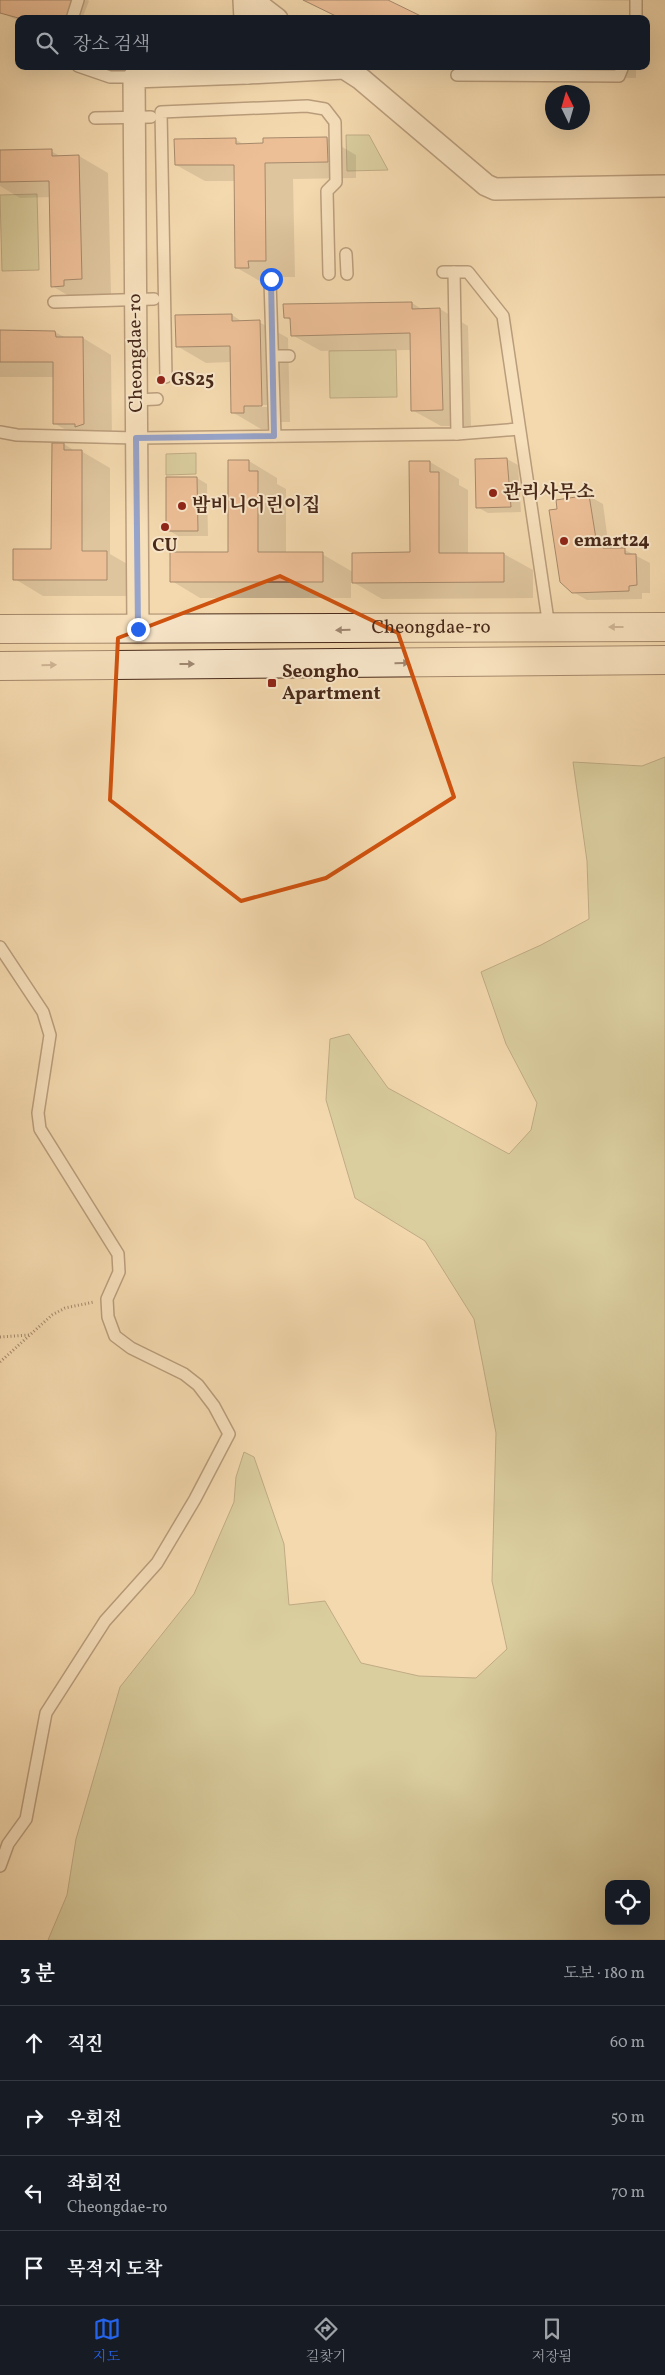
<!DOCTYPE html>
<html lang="ko">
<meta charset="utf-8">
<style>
:root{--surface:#171b24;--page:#20242c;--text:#f1f3f6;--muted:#9ea1a6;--line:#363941;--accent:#2563eb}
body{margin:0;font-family:Vollkorn,"Noto Serif KR",serif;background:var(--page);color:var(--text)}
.controls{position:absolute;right:15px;bottom:15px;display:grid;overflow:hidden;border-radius:10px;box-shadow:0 5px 20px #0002}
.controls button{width:45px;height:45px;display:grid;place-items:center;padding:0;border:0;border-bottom:1px solid var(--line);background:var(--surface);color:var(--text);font:25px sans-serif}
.compass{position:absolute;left:545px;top:85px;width:45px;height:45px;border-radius:50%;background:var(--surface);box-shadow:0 5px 20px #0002;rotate:355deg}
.stop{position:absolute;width:15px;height:15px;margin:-11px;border:4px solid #2563eb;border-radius:50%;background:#fff}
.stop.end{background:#2563eb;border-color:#fff;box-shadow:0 1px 5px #0008}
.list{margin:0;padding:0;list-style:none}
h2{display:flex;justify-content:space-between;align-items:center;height:65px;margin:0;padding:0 20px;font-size:21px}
h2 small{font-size:16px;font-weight:400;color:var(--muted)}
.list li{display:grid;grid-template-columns:32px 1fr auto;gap:15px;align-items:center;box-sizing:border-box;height:75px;padding:0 20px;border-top:1px solid var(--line)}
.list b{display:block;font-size:19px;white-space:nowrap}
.list p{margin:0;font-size:16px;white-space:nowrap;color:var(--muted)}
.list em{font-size:16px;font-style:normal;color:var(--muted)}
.icon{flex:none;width:28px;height:28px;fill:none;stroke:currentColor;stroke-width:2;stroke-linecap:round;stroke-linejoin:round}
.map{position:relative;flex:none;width:665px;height:1940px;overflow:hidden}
.search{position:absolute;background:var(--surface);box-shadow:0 5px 20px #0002;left:15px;right:15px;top:15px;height:55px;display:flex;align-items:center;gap:12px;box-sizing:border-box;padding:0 18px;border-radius:10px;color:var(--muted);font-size:19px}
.sheet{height:365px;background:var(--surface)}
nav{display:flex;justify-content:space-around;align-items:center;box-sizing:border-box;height:70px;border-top:1px solid var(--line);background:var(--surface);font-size:14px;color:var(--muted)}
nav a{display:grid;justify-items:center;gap:2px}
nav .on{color:var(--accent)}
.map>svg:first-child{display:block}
.green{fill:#bbbf8a;stroke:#827452;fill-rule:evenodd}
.shadow{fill:#0003;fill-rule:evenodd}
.building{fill:#e4a17a;stroke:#482919}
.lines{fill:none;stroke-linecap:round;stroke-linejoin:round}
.lane-casing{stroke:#73553e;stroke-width:14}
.street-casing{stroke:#73553e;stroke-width:24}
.secondary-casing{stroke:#482919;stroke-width:30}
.path{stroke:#482919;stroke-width:3;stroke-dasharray:1 2.5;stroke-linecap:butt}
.lane{stroke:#f8e6ca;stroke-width:11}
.street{stroke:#f8e6ca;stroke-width:21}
.secondary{stroke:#f8e6ca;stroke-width:28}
.oneway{fill:#a08872}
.route{stroke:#2563eb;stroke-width:6}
.marked{fill:none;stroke:#d0520e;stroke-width:4;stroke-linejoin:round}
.poi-dot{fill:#8f2418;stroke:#f8e6ca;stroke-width:2}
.labels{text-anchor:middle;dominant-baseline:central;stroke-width:4;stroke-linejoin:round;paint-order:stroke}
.street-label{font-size:19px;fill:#482919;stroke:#f8e6ca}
.poi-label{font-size:19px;font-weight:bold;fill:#482919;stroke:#f8e6ca;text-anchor:start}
</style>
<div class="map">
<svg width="665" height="1940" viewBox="0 0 665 1940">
<rect width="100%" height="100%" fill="#f4d9ae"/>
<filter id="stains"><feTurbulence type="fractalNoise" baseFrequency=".004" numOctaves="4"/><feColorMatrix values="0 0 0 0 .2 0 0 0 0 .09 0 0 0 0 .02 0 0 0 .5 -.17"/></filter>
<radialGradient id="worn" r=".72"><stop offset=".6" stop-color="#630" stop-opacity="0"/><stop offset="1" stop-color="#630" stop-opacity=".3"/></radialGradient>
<g class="green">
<path d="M 346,135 L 369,135 L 388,170 L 347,171 Z"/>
<path d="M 37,194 L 39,270 L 2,271 L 0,195 Z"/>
<path d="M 396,350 L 397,397 L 330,398 L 329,351 Z"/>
<path d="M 196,453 L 196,474 L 166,475 L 166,454 Z"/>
<path d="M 665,757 L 665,1940 L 48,1940 L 67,1895 L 76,1839 L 120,1687 L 194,1594 L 234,1502 L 236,1477 L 244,1452 L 254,1457 L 284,1544 L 289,1605 L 325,1601 L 361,1663 L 419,1676 L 476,1678 L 507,1649 L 492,1581 L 496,1433 L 474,1319 L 425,1241 L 355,1198 L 326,1100 L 330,1039 L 349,1034 L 388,1088 L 509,1154 L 531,1130 L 537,1103 L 506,1044 L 481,972 L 541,945 L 589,919 L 587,861 L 573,762 L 642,766 ZM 609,1884 L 646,1884 L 646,1921 L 609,1921 Z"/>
</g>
<g class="shadow">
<path d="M 0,0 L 87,0 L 89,1 L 82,19 L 19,19 L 19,21 L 0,12 Z"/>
<path d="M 302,0 L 385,0 L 424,19 L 341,19 Z"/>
<path d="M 567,0 L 639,0 L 639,1 Z"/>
<path d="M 451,66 L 636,66 L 636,78 L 468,76 Z"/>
<path d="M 327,138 L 356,155 L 356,178 L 293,179 L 295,277 L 277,277 L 277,284 L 265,284 L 237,268 L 235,181 L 205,181 L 176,165 L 236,140 L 245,145 L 265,145 L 265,139 Z"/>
<path d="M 0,151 L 51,151 L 62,157 L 79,156 L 108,173 L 111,295 L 81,303 L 52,286 L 51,197 L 20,198 L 0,186 Z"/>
<path d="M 412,303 L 423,310 L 440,309 L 468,326 L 471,426 L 441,426 L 412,410 L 411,350 L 321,351 L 292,335 L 292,321 L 285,317 Z"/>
<path d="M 232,315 L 243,322 L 259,322 L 288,338 L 290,422 L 272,422 L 272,429 L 261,429 L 232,412 L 231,362 L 206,363 L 177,346 ZM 259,405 L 268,405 L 268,407 L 259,407 Z"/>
<path d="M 0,332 L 55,332 L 66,338 L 83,338 L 111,355 L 112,440 L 105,443 L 100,440 L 83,440 L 54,423 L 54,377 L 0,377 Z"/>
<path d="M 64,444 L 75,451 L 81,451 L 110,468 L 110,554 L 136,569 L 136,596 L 43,596 L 15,579 L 53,550 Z"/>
<path d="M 507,459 L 518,465 L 521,512 L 488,513 L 477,507 L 476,460 Z"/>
<path d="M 249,461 L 277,478 L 277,484 L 286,489 L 286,554 L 322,554 L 353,572 L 411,554 L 410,462 L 430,462 L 459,479 L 459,485 L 468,490 L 468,554 L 504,554 L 533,570 L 533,598 L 382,599 L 351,581 L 351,598 L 200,598 L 172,581 L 229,553 Z"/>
<path d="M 197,478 L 207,484 L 208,536 L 178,536 L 168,530 Z"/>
<path d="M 589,496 L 603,504 L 609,549 L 625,550 L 650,563 L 650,593 L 642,593 L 642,599 L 587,600 L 573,592 L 559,510 Z"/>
</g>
<g class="building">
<path d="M 0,0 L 73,0 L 68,15 L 60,19 L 22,19 L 0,13 Z"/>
<path d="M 303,0 L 388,0 L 427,19 L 342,19 Z"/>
<path d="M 493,66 L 618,66 L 618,67 Z"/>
<path d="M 327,137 L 328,162 L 265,163 L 266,261 L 248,261 L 249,268 L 235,268 L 234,165 L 175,165 L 174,139 L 236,138 L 236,144 L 263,143 L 263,138 Z"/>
<path d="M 52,149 L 52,156 L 79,155 L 82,279 L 64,280 L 64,286 L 51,287 L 49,181 L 0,182 L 0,150 Z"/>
<path d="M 412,302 L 412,309 L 440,308 L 443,410 L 411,411 L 410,333 L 291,336 L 290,318 L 284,318 L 283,304 Z"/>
<path d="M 232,314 L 232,321 L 260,320 L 262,406 L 244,406 L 244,413 L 231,413 L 230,346 L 176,347 L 175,315 Z"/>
<path d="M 0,330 L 55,331 L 56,337 L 83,337 L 84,424 L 75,427 L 75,424 L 53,424 L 53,362 L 0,362 Z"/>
<path d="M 52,443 L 64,443 L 64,450 L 82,450 L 82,551 L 107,551 L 107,580 L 13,580 L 13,549 L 51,549 Z"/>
<path d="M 507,458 L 511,507 L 476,508 L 475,459 Z"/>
<path d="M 228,460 L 249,460 L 249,471 L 258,471 L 258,552 L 323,552 L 323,582 L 170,582 L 170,552 L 228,552 Z"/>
<path d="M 409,461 L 430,461 L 430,472 L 439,472 L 439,553 L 504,553 L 504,582 L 352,583 L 352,553 L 410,552 Z"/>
<path d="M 166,477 L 197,477 L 198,531 L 166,531 Z"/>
<path d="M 589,495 L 597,545 L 602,545 L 603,548 L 625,548 L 625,554 L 636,554 L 637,585 L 629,586 L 629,591 L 572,593 L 560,582 L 549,510 L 557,509 L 556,500 Z"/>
</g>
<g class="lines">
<g class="lane-casing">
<g id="lane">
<path d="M 72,19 L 78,0"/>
<path d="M 636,19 L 636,0"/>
<path d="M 78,66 L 110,77 L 134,77"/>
<path d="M 457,75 L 619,76 L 623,66"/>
<path d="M 95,118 L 151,117"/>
<path d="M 346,254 L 347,274"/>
<path d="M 443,272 L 468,272 L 503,316 L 549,627"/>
<path d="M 454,272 L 457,434"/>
<path d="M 272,276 L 270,281 L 275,436"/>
<path d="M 54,302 L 154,299"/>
<path d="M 273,356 L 289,356"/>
<path d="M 166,377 L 161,112 L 307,106 L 325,109 L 335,122 L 336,182 L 327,191 L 329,274"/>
<path d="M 136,400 L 157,399"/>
<path d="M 0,432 L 17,435 L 136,438 L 457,434 L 519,429"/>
<path d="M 0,947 L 43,1012 L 50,1035 L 38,1113 L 40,1129 L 118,1254 L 119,1272 L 107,1299 L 108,1317 L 115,1336 L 131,1348 L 184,1374 L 198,1385 L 214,1406 L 229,1434 L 195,1499 L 157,1563 L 105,1621 L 46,1713 L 26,1819 L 8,1844 L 0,1866"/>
</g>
</g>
<g class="street-casing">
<g id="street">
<path d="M 244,0 L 245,19"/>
<path d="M 252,0 L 277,19"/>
<path d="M 247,66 L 247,73 L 344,68 L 361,79 L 486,185 L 495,189 L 665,186"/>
<path d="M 138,629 L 134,77 L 247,73"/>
</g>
</g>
<g class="secondary-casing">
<g id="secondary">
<path id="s1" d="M 0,629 L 665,627"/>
<path d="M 0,666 L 665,660"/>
</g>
</g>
<g class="path">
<path d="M 0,1337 L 29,1335"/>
<path d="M 0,1362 L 52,1315 L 65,1308 L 94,1302"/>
</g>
<use href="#lane" class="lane"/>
<use href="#street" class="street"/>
<use href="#secondary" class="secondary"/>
</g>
<defs><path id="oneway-solid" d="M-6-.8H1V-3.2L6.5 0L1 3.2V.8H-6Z" transform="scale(1.25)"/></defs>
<g class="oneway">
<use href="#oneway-solid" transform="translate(616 627) rotate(180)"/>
<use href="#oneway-solid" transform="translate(343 630) rotate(179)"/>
<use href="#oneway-solid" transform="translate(402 663) rotate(-1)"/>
<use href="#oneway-solid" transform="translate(187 664)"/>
<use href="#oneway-solid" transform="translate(49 665) rotate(-1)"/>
</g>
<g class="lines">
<path class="route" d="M 138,629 L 136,438 L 274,436 L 271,279"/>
</g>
<path d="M0 0H665V1940H0ZM 280,576 L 398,633 L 454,797 L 326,878 L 241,901 L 110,800 L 118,638 Z" fill="#f4d9ae" fill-opacity=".55" fill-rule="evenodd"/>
<path class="marked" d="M 280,576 L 398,633 L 454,797 L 326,878 L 241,901 L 110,800 L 118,638 Z"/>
<g class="poi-dot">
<circle cx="161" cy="380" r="5"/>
<circle cx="493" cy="493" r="5"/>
<circle cx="182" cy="506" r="5"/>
<circle cx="165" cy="527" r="5"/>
<circle cx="564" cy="541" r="5"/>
<rect x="267" y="678" width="10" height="10" rx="2.5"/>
</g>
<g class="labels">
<g class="street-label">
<text transform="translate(136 353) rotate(-91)">Cheongdae-ro</text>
<text stroke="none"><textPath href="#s1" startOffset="431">Cheongdae-ro</textPath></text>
</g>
<g class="poi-label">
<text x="171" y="380">GS25</text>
<text x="503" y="493">관리사무소</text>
<text x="192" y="506">밤비니어린이집</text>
<text x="574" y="541">emart24</text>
<text x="165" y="546" text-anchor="middle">CU</text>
<text x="282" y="672">Seongho<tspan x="282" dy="22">Apartment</tspan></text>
</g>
</g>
<rect width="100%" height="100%" filter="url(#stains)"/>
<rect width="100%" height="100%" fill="url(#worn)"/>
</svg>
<div class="controls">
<button><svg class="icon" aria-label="locate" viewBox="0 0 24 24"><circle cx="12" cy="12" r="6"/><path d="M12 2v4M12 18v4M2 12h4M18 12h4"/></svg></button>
</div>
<svg class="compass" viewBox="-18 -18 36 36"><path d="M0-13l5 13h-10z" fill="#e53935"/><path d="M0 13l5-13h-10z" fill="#9ea1a6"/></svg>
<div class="stop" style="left:271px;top:279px"></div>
<div class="stop end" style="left:138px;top:629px"></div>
<div class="search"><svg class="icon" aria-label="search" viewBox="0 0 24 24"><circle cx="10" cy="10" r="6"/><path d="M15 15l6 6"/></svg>장소 검색</div>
</div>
<section class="sheet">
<h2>3 분<small>도보 · 180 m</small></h2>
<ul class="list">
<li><svg class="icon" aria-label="ahead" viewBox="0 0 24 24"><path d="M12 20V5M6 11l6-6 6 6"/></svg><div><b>직진</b></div><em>60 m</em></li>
<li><svg class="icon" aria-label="right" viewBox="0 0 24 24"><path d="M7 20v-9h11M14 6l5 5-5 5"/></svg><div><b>우회전</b></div><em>50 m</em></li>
<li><svg class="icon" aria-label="left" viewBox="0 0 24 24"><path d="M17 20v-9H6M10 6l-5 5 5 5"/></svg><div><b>좌회전</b><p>Cheongdae-ro</p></div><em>70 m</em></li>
<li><svg class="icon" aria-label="arrive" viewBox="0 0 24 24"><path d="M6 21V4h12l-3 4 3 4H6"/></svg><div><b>목적지 도착</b></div></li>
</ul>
</section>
<nav>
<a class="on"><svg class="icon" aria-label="map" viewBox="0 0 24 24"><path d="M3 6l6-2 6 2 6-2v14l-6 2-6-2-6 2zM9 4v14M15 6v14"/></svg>지도</a>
<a><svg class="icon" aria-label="directions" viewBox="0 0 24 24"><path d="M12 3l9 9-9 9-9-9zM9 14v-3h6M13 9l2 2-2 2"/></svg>길찾기</a>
<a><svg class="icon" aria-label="saved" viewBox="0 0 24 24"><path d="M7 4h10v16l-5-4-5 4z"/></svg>저장됨</a>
</nav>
